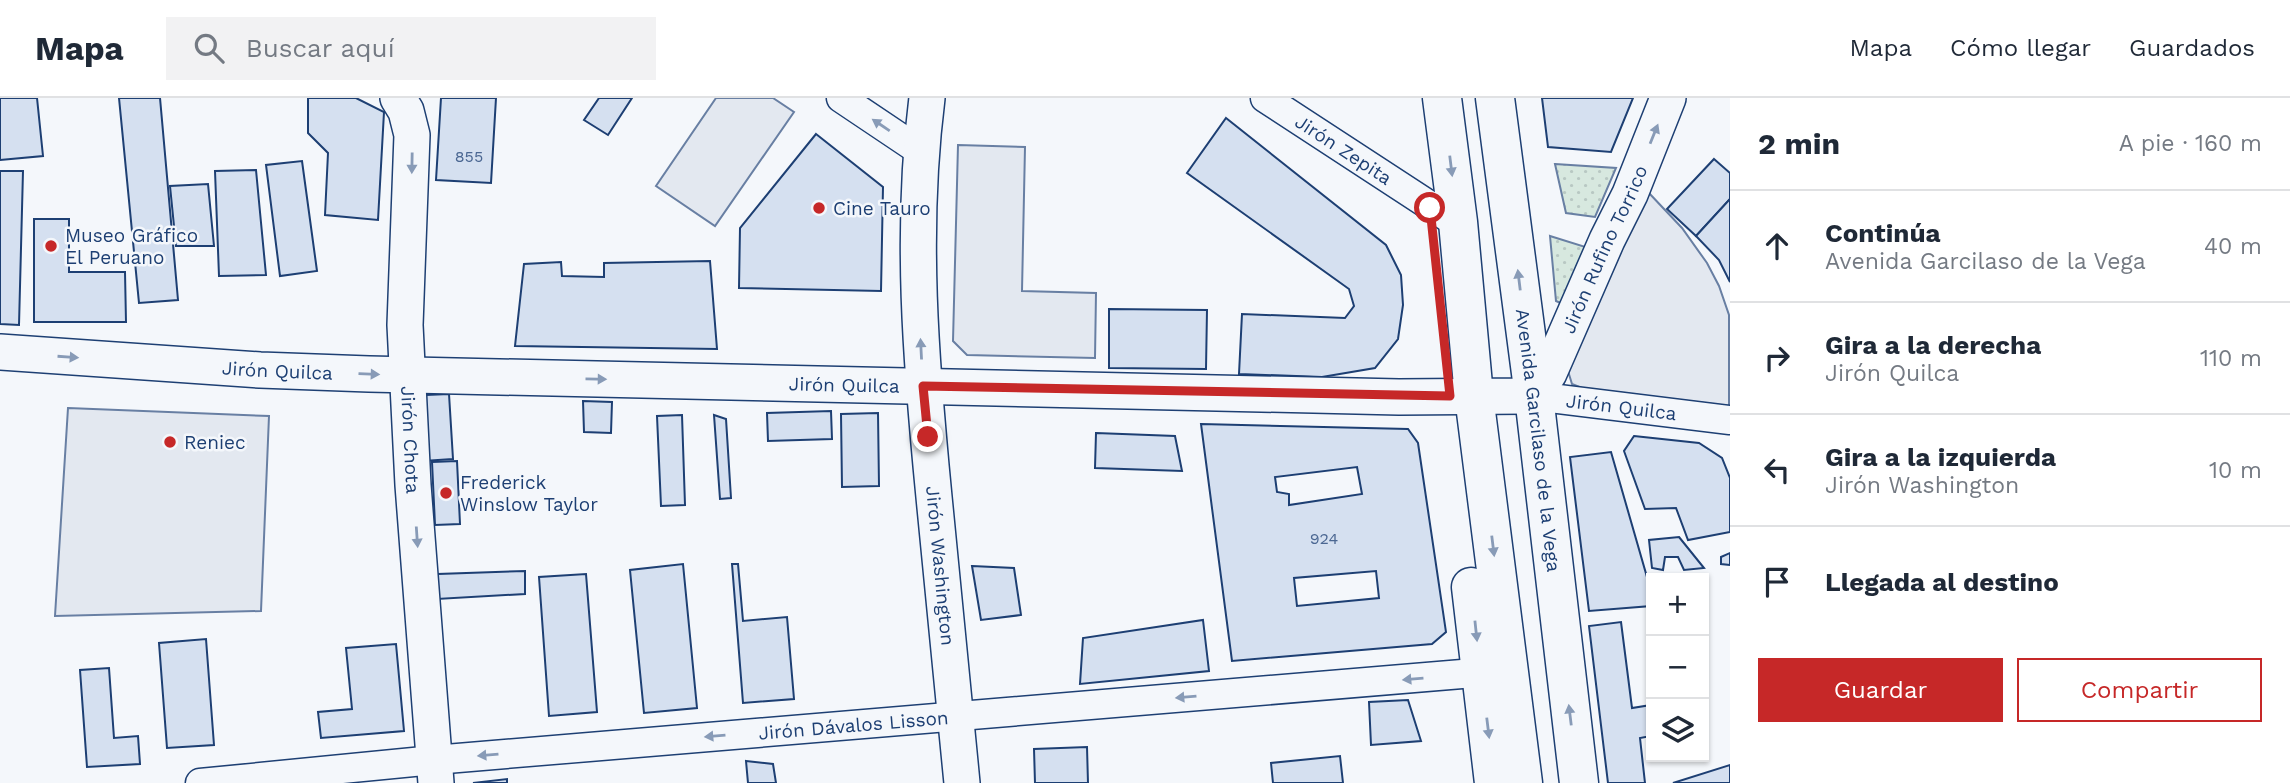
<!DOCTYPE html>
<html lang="es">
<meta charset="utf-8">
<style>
:root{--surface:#fff;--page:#f2f2f3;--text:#1f2937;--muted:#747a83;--line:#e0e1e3;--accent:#c62828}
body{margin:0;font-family:"Work Sans",sans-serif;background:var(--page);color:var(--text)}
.controls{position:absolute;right:21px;bottom:21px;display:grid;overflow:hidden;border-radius:0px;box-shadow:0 2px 5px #0004}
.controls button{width:63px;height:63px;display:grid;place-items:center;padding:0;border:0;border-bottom:2px solid var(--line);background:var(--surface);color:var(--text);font:35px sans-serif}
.stop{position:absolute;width:21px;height:21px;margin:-16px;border:5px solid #c62828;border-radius:50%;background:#fff}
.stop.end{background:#c62828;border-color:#fff;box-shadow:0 2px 7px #0008}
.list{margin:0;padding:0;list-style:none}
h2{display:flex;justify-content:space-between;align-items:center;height:91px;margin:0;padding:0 28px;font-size:30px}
h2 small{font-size:23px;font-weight:400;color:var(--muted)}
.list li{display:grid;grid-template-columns:46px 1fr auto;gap:21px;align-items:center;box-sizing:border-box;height:112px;padding:0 28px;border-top:2px solid var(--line)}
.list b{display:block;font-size:26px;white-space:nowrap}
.list p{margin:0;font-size:23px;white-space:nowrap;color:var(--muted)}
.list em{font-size:23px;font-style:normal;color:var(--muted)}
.actions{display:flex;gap:14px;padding:21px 28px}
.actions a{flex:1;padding:16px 0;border:2px solid var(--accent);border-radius:0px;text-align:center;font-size:24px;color:var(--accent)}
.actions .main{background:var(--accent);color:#fff}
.icon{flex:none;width:38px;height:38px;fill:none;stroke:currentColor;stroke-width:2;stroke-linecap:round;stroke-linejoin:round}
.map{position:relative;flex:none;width:1730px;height:685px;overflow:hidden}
header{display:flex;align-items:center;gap:42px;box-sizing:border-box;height:98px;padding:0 35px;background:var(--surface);border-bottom:2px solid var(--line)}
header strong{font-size:33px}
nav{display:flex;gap:38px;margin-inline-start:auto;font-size:24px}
.search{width:490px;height:63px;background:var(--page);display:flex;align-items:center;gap:18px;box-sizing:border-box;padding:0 24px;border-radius:0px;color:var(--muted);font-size:26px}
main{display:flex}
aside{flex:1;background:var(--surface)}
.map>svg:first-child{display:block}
.grass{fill:url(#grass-dots);stroke:#687fa3;stroke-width:2}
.parking{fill:#e3e8f0;stroke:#687fa3;stroke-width:2}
.building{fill:#d5e0f0;stroke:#1d3f73;stroke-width:2;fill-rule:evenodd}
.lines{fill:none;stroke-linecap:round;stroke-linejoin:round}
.minor-casing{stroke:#1d3f73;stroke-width:31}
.tertiary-casing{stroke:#1d3f73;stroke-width:38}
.primary-casing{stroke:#1d3f73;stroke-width:41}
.minor{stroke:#f4f7fb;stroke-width:28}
.tertiary{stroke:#f4f7fb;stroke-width:35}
.primary{stroke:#f4f7fb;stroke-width:38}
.oneway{fill:#889bb7}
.route{stroke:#c62828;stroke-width:9}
.poi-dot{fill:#c62828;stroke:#f4f7fb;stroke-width:2.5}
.labels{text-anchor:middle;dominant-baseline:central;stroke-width:5;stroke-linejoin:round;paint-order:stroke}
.number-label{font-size:16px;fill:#4b6792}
.street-label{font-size:19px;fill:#1d3f73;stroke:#f4f7fb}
.poi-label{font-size:19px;fill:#1d3f73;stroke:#f4f7fb;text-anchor:start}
</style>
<header>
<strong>Mapa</strong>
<div class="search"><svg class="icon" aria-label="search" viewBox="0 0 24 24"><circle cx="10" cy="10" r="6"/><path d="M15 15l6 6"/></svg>Buscar aquí</div>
<nav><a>Mapa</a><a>Cómo llegar</a><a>Guardados</a></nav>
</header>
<main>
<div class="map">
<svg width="1730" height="685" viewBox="0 0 1730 685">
<defs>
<pattern id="grass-dots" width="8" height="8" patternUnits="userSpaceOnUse" patternTransform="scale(1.75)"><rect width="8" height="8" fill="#d7e8df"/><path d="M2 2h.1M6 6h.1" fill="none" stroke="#b8c8c3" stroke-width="1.8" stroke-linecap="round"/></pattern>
</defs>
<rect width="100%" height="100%" fill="#f4f7fb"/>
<g class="grass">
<path d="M 1555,66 L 1616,70 L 1595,119 L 1566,115 Z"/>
<path d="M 1550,138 L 1592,151 L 1567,208 L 1556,203 Z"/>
</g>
<g class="parking">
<path d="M 716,0 L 773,0 L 794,14 L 715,128 L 656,88 Z"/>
<path d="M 958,47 L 1025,49 L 1022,193 L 1096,195 L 1095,260 L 967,257 L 953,243 Z"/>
<path d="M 1648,94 L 1682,130 L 1707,165 L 1719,188 L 1729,217 L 1729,308 L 1582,290 L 1572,286 L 1568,273 L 1573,259 Z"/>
<path d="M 68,310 L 269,318 L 261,513 L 55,518 Z"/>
</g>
<g class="building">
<path d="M 0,0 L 37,0 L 43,58 L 0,62 Z"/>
<path d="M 119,0 L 160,0 L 178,202 L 139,205 Z"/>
<path d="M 308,0 L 356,0 L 384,14 L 378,122 L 325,117 L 328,55 L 308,35 Z"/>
<path d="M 441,0 L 496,0 L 491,85 L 436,82 Z"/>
<path d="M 599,0 L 632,0 L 608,37 L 584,22 Z"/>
<path d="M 1542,0 L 1633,0 L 1611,54 L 1548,49 Z"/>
<path d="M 1226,20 L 1386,147 L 1401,177 L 1403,207 L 1398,241 L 1375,270 L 1322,279 L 1239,276 L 1242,216 L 1345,220 L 1354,208 L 1349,191 L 1187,75 Z"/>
<path d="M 816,36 L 883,89 L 881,193 L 739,190 L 740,130 Z"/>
<path d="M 1714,61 L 1730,75 L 1730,101 L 1696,138 L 1667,111 Z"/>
<path d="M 302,63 L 317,173 L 280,178 L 266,67 Z"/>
<path d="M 256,72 L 266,177 L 219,178 L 215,73 Z"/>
<path d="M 0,73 L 23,73 L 19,227 L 0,226 Z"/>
<path d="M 208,86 L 214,148 L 176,148 L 170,88 Z"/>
<path d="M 1730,101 L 1730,184 L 1719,162 L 1696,138 Z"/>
<path d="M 34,121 L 69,121 L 69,174 L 125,174 L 126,224 L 34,224 Z"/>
<path d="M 710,163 L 717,251 L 515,248 L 524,166 L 561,164 L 562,178 L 604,179 L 604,165 Z"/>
<path d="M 1109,211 L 1207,212 L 1206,271 L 1109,270 Z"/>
<path d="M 449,296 L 453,361 L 423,363 L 426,297 Z"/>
<path d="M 583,303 L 612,304 L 611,335 L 584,334 Z"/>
<path d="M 831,313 L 832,341 L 768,343 L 767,315 Z"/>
<path d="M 878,315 L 879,388 L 842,389 L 841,316 Z"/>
<path d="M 682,317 L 685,407 L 661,408 L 657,318 Z"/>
<path d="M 714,317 L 726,321 L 731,400 L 720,401 Z"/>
<path d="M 1201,326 L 1408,331 L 1418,345 L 1446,534 L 1432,546 L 1232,563 ZM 1357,369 L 1362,396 L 1289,407 L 1289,396 L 1277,394 L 1275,379 ZM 1376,473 L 1379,500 L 1297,508 L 1294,480 Z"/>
<path d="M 1096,335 L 1175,338 L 1182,373 L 1095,370 Z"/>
<path d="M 1634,338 L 1699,345 L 1722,360 L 1730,380 L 1730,434 L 1688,442 L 1676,410 L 1645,411 L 1624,353 Z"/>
<path d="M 1611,354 L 1651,493 L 1651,508 L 1589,513 L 1570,359 Z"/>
<path d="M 457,363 L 460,426 L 435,427 L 432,364 Z"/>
<path d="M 1679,439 L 1704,470 L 1684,472 L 1678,459 L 1665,459 L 1663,472 L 1652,470 L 1649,442 Z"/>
<path d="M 1730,455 L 1730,467 L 1721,466 L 1721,459 Z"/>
<path d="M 683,466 L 697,610 L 644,615 L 630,472 Z"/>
<path d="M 732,466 L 738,466 L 743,523 L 787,519 L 794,601 L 743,605 Z"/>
<path d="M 972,468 L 1014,470 L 1021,517 L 981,522 Z"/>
<path d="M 525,473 L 525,496 L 437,501 L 438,476 Z"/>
<path d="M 586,476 L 597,614 L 549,618 L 539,479 Z"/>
<path d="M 1203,522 L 1209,573 L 1080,586 L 1083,540 Z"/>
<path d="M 1621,524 L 1632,610 L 1651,607 L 1651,638 L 1640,640 L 1645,685 L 1608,685 L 1589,528 Z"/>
<path d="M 206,541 L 214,647 L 167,650 L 159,545 Z"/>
<path d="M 396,546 L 404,633 L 321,640 L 318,614 L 352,611 L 346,550 Z"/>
<path d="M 109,570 L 114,640 L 138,638 L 140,666 L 87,669 L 80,572 Z"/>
<path d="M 1408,602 L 1421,643 L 1371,647 L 1369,604 Z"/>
<path d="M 1087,649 L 1088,685 L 1035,685 L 1034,651 Z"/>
<path d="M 1340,658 L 1343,685 L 1273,685 L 1271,665 Z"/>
<path d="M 746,663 L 773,666 L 776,685 L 748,685 Z"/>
<path d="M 1730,667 L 1730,685 L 1673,685 Z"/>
<path d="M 507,681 L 507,685 L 473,685 Z"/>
</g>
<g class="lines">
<g class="minor-casing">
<g id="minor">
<path d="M 841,0 L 920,53"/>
<path id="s1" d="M 1265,0 L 1458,126"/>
<path id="s2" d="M 1534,298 L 1730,322"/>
<path id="s3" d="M 200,685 L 434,662 L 1498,573"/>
</g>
</g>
<g class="tertiary-casing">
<g id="tertiary">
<path id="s4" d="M 398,0 L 406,13 L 412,37 L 405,227 L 413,387 L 436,685"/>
<path id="s5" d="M 927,0 C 910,133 921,266 934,399 C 943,494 953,589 962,685"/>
<path id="s6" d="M 0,254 L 260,272 L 369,276 L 1399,299 L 1534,298 L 1549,275 L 1607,142 L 1630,96 L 1668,0"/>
</g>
</g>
<g class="primary-casing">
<g id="primary">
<path d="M 1442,0 L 1458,124 L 1474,298 L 1523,685"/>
<path id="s7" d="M 1495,0 L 1534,298 L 1579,685"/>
<path d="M 1471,489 L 1494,685"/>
</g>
</g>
<use href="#minor" class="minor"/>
<use href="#tertiary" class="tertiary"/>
<use href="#primary" class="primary"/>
</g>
<defs><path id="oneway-solid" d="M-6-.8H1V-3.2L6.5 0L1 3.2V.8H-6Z" transform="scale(1.75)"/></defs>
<g class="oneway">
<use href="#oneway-solid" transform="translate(881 27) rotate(-146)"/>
<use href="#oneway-solid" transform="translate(1654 36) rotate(-68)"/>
<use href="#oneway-solid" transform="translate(412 65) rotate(91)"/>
<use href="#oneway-solid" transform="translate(1451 68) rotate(83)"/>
<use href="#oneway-solid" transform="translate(1519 182) rotate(-97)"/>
<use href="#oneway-solid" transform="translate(921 251) rotate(-93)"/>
<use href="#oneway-solid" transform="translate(68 259) rotate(4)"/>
<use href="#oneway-solid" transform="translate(369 276) rotate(2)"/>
<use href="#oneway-solid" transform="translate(596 281) rotate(1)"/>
<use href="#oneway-solid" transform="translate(417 439) rotate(86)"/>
<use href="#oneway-solid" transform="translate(1493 448) rotate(83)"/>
<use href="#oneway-solid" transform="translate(1476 533) rotate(84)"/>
<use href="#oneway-solid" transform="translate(1413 581) rotate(175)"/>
<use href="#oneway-solid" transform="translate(1186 599) rotate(175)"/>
<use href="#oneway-solid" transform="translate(1570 617) rotate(-97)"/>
<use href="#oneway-solid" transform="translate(1488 630) rotate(83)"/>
<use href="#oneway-solid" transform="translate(715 638) rotate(175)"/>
<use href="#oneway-solid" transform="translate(488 657) rotate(175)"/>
</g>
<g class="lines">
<path class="route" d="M 928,339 L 923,288 L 1450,298 L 1430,110"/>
</g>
<g class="poi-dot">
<circle cx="819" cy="110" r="7"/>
<circle cx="51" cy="148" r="7"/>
<circle cx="170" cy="344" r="7"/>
<circle cx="446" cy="395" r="7"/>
</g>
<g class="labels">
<g class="number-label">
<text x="469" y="58">855</text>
<text x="1324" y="440">924</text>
</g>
<g class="street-label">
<text stroke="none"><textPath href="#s1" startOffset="94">Jirón Zepita</textPath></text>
<text stroke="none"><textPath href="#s6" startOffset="1698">Jirón Rufino Torrico</textPath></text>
<text stroke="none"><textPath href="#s6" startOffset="278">Jirón Quilca</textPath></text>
<text stroke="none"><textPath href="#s6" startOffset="845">Jirón Quilca</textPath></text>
<text stroke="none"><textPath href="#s2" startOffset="88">Jirón Quilca</textPath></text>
<text stroke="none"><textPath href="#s4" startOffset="345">Jirón Chota</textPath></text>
<text stroke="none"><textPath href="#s7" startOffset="345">Avenida Garcilaso de la Vega</textPath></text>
<text stroke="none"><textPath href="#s5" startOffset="469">Jirón Washington</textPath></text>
<text stroke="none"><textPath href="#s3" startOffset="656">Jirón Dávalos Lisson</textPath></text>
</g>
<g class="poi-label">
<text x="833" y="110">Cine Tauro</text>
<text x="65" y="137">Museo Gráfico<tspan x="65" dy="22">El Peruano</tspan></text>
<text x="184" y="344">Reniec</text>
<text x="460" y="384">Frederick<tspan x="460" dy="22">Winslow Taylor</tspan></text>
</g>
</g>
</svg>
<div class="controls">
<button>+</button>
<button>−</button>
<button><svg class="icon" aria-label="layers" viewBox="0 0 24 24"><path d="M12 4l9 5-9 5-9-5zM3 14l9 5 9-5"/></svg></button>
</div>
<div class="stop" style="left:1430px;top:110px"></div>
<div class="stop end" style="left:928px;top:339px"></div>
</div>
<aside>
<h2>2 min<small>A pie · 160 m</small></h2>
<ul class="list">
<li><svg class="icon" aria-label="ahead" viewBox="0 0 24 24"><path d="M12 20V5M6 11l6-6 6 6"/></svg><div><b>Continúa</b><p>Avenida Garcilaso de la Vega</p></div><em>40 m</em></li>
<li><svg class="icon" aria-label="right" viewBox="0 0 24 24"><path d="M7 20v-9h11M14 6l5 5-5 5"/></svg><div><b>Gira a la derecha</b><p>Jirón Quilca</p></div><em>110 m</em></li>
<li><svg class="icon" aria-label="left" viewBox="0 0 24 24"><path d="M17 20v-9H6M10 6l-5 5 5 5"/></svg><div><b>Gira a la izquierda</b><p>Jirón Washington</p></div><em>10 m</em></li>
<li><svg class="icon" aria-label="arrive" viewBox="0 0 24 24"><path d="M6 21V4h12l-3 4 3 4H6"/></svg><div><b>Llegada al destino</b></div></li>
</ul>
<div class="actions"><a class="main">Guardar</a><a>Compartir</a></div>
</aside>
</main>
